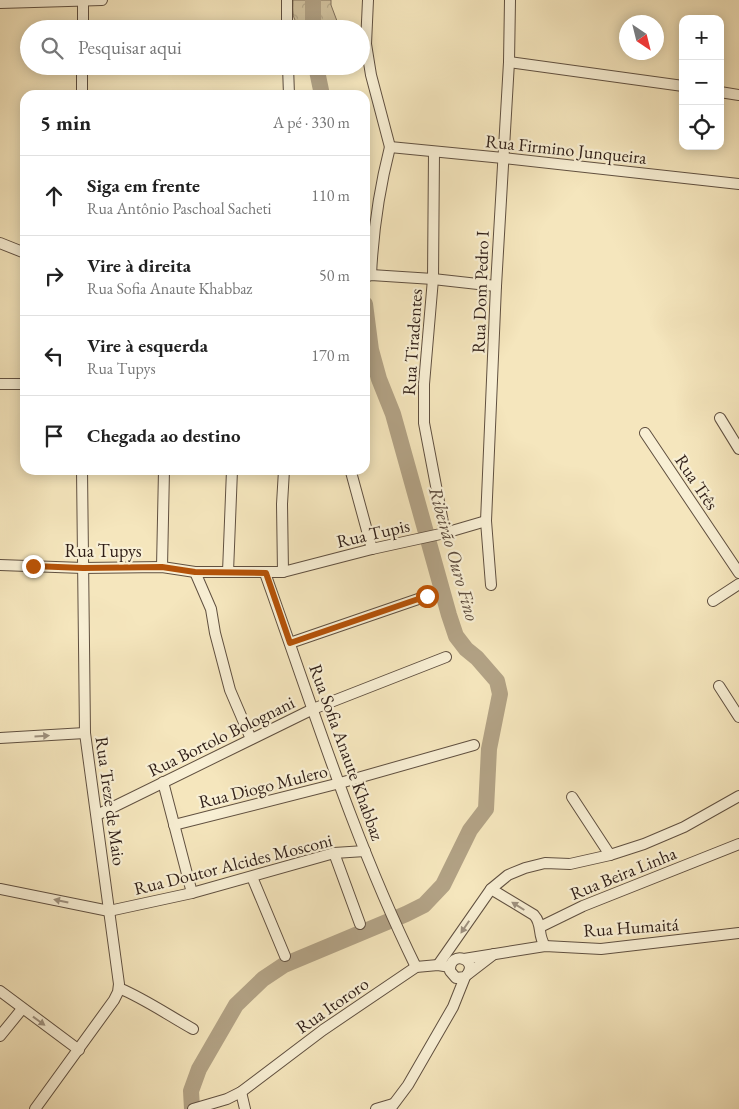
<!DOCTYPE html>
<html lang="pt">
<meta charset="utf-8">
<style>
:root{--surface:#fff;--page:#f2f2f2;--text:#222;--muted:#767676;--line:#e0e0e0}
body{margin:0;font-family:"EB Garamond",serif;background:var(--page);color:var(--text)}
.controls{position:absolute;right:15px;top:15px;display:grid;overflow:hidden;border-radius:10px;box-shadow:0 2px 12px #0003}
.controls button{width:45px;height:45px;display:grid;place-items:center;padding:0;border:0;border-bottom:1px solid var(--line);background:var(--surface);color:var(--text);font:25px sans-serif}
.compass{position:absolute;left:619px;top:15px;width:45px;height:45px;border-radius:50%;background:var(--surface);box-shadow:0 2px 12px #0003;rotate:145deg}
.stop{position:absolute;width:15px;height:15px;margin:-11px;border:4px solid #b45309;border-radius:50%;background:#fff}
.stop.end{background:#b45309;border-color:#fff;box-shadow:0 1px 5px #0008}
.list{margin:0;padding:0;list-style:none}
h2{display:flex;justify-content:space-between;align-items:center;height:65px;margin:0;padding:0 20px;font-size:21px}
h2 small{font-size:16px;font-weight:400;color:var(--muted)}
.list li{display:grid;grid-template-columns:32px 1fr auto;gap:15px;align-items:center;box-sizing:border-box;height:80px;padding:0 20px;border-top:1px solid var(--line)}
.list b{display:block;font-size:19px;white-space:nowrap}
.list p{margin:0;font-size:16px;white-space:nowrap;color:var(--muted)}
.list em{font-size:16px;font-style:normal;color:var(--muted)}
.icon{flex:none;width:28px;height:28px;fill:none;stroke:currentColor;stroke-width:2;stroke-linecap:round;stroke-linejoin:round}
.map{position:relative;flex:none;width:739px;height:1109px;overflow:hidden}
.search{position:absolute;background:var(--surface);box-shadow:0 2px 12px #0003;left:20px;top:20px;width:350px;height:55px;display:flex;align-items:center;gap:12px;box-sizing:border-box;padding:0 18px;border-radius:28px;color:var(--muted);font-size:19px}
.panel{position:absolute;background:var(--surface);box-shadow:0 2px 12px #0003;left:20px;top:90px;width:350px;height:385px;border-radius:15px}
.map>svg:first-child{display:block}
.forest{fill:url(#forest-crowns);stroke:#81715c}
.lines{fill:none;stroke-linecap:round;stroke-linejoin:round}
.river{stroke:#b2a285;stroke-width:16}
.minor-casing{stroke:#605040;stroke-width:12}
.minor{stroke:#f8efd4;stroke-width:10}
.oneway{fill:#9e917f}
.route{stroke:#b45309;stroke-width:6}
.labels{text-anchor:middle;dominant-baseline:central;stroke-width:4.5;stroke-linejoin:round;paint-order:stroke}
.street-label{font-size:18px;fill:#2f1e17;stroke:#f8efd4}
.water-label{font-size:19px;font-style:italic;fill:#5d4c3e;stroke:#f8efd4}
</style>
<div class="map">
<svg width="739" height="1109" viewBox="0 0 739 1109">
<defs>
<pattern id="forest-crowns" width="20" height="18" patternUnits="userSpaceOnUse" patternTransform="scale(1.25)"><rect width="20" height="18" fill="#d3c4a1"/><path d="M2 6a3 3 0 1 1 6 0M12 15a3 3 0 1 1 6 0" fill="none" stroke="#b5a88a"/></pattern>
</defs>
<rect width="100%" height="100%" fill="#f5e6bd"/>
<filter id="stains"><feTurbulence type="fractalNoise" baseFrequency=".004" numOctaves="4"/><feColorMatrix values="0 0 0 0 .2 0 0 0 0 .09 0 0 0 0 .02 0 0 0 .5 -.17"/></filter>
<radialGradient id="worn" r=".72"><stop offset=".6" stop-color="#630" stop-opacity="0"/><stop offset="1" stop-color="#630" stop-opacity=".3"/></radialGradient>
<path class="forest" d="M 293,0 L 331,0 L 331,5 L 340,29 C 327,29 303,33 295,20 C 292,15 293,6 293,0 Z"/>
<g class="lines">
<g class="river">
<path d="M 313,0 L 313,29"/>
<path d="M 316,66 L 322,95"/>
<path d="M 192,1109 L 191,1091 L 199,1069 L 236,1005 L 263,979 L 284,965 L 406,914 L 424,905 L 443,885 L 470,830 L 486,809 L 489,749 L 500,694 L 497,681 L 477,658 L 466,649 L 456,636 L 449,615 L 393,414 L 379,379 L 371,350 L 365,304"/>
</g>
<g class="minor-casing">
<g id="minor">
<path d="M 287,0 L 287,29"/>
<path d="M 368,0 L 366,44 L 371,75 L 390,147"/>
<path d="M 0,3 L 102,0"/>
<path d="M 83,29 L 83,0"/>
<path d="M 509,62 L 683,86"/>
<path d="M 288,66 L 289,95"/>
<path d="M 720,92 L 739,95"/>
<path d="M 82,95 L 82,66"/>
<path d="M 390,147 L 503,158 L 739,184"/>
<path d="M 434,152 L 433,279 L 424,384 L 424,423 L 445,533"/>
<path d="M 0,243 L 25,253"/>
<path d="M 371,275 C 373,232 379,190 390,147"/>
<path d="M 365,277 L 371,275 L 433,279 L 496,286"/>
<path d="M 0,384 L 25,384"/>
<path d="M 720,418 L 739,449"/>
<path d="M 645,433 L 739,573"/>
<path d="M 351,472 L 372,549"/>
<path d="M 0,565 L 83,568 L 162,567 L 195,572 L 283,572 L 372,549 L 445,533 L 486,521"/>
<path d="M 162,567 L 164,470"/>
<path d="M 195,572 L 211,609 L 215,633 L 230,690 L 251,739"/>
<path d="M 228,572 L 232,470"/>
<path d="M 283,572 L 282,504 L 284,470"/>
<path d="M 265,573 C 312,705 354,841 416,967"/>
<path d="M 491,585 L 486,521 L 496,286 L 509,62 L 510,0"/>
<path d="M 713,601 L 739,584"/>
<path d="M 290,643 L 427,596"/>
<path d="M 719,686 L 739,717"/>
<path d="M 0,738 L 85,733"/>
<path d="M 163,782 L 192,893"/>
<path d="M 572,797 L 610,855"/>
<path d="M 97,815 L 313,709 L 446,657"/>
<path d="M 174,825 L 340,783 L 474,745"/>
<path d="M 334,853 L 360,924"/>
<path d="M 252,877 L 285,956"/>
<path d="M 0,889 L 109,911 L 192,893 L 334,853 L 365,851"/>
<path d="M 491,889 L 534,915 C 543,925 537,934 545,946"/>
<path d="M 540,927 L 583,906 L 739,844"/>
<path d="M 464,959 L 545,946 L 601,949 L 739,933"/>
<path d="M 438,965 L 491,889 L 508,875 L 525,868 L 545,863 L 570,864 L 610,855 L 644,844 L 684,827 L 739,796"/>
<path d="M 468,974 L 494,954"/>
<path d="M 119,988 C 145,999 168,1015 193,1029"/>
<path d="M 0,991 L 79,1050"/>
<path d="M 0,1036 L 22,1009"/>
<path d="M 241,1092 L 245,1109"/>
<path d="M 35,1109 L 114,1000 L 118,992 L 119,984 L 85,733 L 82,470"/>
<path d="M 193,1109 L 227,1099 L 241,1092 L 323,1030 L 416,967 L 438,965 L 450,967"/>
<path d="M 376,1109 L 393,1104"/>
<path d="M 390,1109 L 408,1085 L 453,1007 L 465,977 C 482,960 449,948 450,971 L 456,978 L 465,977"/>
</g>
</g>
<use href="#minor" class="minor"/>
</g>
<defs><path id="oneway-solid" d="M-6-.8H1V-3.2L6.5 0L1 3.2V.8H-6Z" transform="scale(1.25)"/></defs>
<g class="oneway">
<use href="#oneway-solid" transform="translate(42 736) rotate(-3)"/>
<use href="#oneway-solid" transform="translate(61 901) rotate(-168)"/>
<use href="#oneway-solid" transform="translate(518 906) rotate(-148)"/>
<use href="#oneway-solid" transform="translate(465 927) rotate(124)"/>
<use href="#oneway-solid" transform="translate(39 1021) rotate(36)"/>
</g>
<g class="lines">
<path class="route" d="M 33,566 L 83,568 L 162,567 L 195,572 L 266,573 L 290,643 L 427,596"/>
</g>
<g class="labels">
<g class="street-label">
<text transform="translate(566 149) rotate(6)">Rua Firmino Junqueira</text>
<text transform="translate(480 292) rotate(-88)">Rua Dom Pedro I</text>
<text transform="translate(412 342) rotate(-86)">Rua Tiradentes</text>
<text transform="translate(697 482) rotate(56)">Rua Três</text>
<text transform="translate(373 533) rotate(-13)">Rua Tupis</text>
<text x="103" y="550">Rua Tupys</text>
<text transform="translate(221 736) rotate(-26)">Rua Bortolo Bolognani</text>
<text transform="translate(347 752) rotate(70)">Rua Sofia Anaute Khabbaz</text>
<text transform="translate(263 786) rotate(-14)">Rua Diogo Mulero</text>
<text transform="translate(111 801) rotate(82)">Rua Treze de Maio</text>
<text transform="translate(233 864) rotate(-14)">Rua Doutor Alcides Mosconi</text>
<text transform="translate(623 873) rotate(-22)">Rua Beira Linha</text>
<text transform="translate(631 927) rotate(-4)">Rua Humaitá</text>
<text transform="translate(332 1005) rotate(-35)">Rua Itororo</text>
</g>
<g class="water-label">
<text transform="translate(454 554) rotate(74)">Ribeirão Ouro Fino</text>
</g>
</g>
<rect width="100%" height="100%" filter="url(#stains)"/>
<rect width="100%" height="100%" fill="url(#worn)"/>
</svg>
<div class="controls">
<button>+</button>
<button>−</button>
<button><svg class="icon" aria-label="locate" viewBox="0 0 24 24"><circle cx="12" cy="12" r="6"/><path d="M12 2v4M12 18v4M2 12h4M18 12h4"/></svg></button>
</div>
<svg class="compass" viewBox="-18 -18 36 36"><path d="M0-13l5 13h-10z" fill="#e53935"/><path d="M0 13l5-13h-10z" fill="#767676"/></svg>
<div class="stop" style="left:427px;top:596px"></div>
<div class="stop end" style="left:33px;top:566px"></div>
<div class="search"><svg class="icon" aria-label="search" viewBox="0 0 24 24"><circle cx="10" cy="10" r="6"/><path d="M15 15l6 6"/></svg>Pesquisar aqui</div>
<section class="panel">
<h2>5 min<small>A pé · 330 m</small></h2>
<ul class="list">
<li><svg class="icon" aria-label="ahead" viewBox="0 0 24 24"><path d="M12 20V5M6 11l6-6 6 6"/></svg><div><b>Siga em frente</b><p>Rua Antônio Paschoal Sacheti</p></div><em>110 m</em></li>
<li><svg class="icon" aria-label="right" viewBox="0 0 24 24"><path d="M7 20v-9h11M14 6l5 5-5 5"/></svg><div><b>Vire à direita</b><p>Rua Sofia Anaute Khabbaz</p></div><em>50 m</em></li>
<li><svg class="icon" aria-label="left" viewBox="0 0 24 24"><path d="M17 20v-9H6M10 6l-5 5 5 5"/></svg><div><b>Vire à esquerda</b><p>Rua Tupys</p></div><em>170 m</em></li>
<li><svg class="icon" aria-label="arrive" viewBox="0 0 24 24"><path d="M6 21V4h12l-3 4 3 4H6"/></svg><div><b>Chegada ao destino</b></div></li>
</ul>
</section>
</div>
